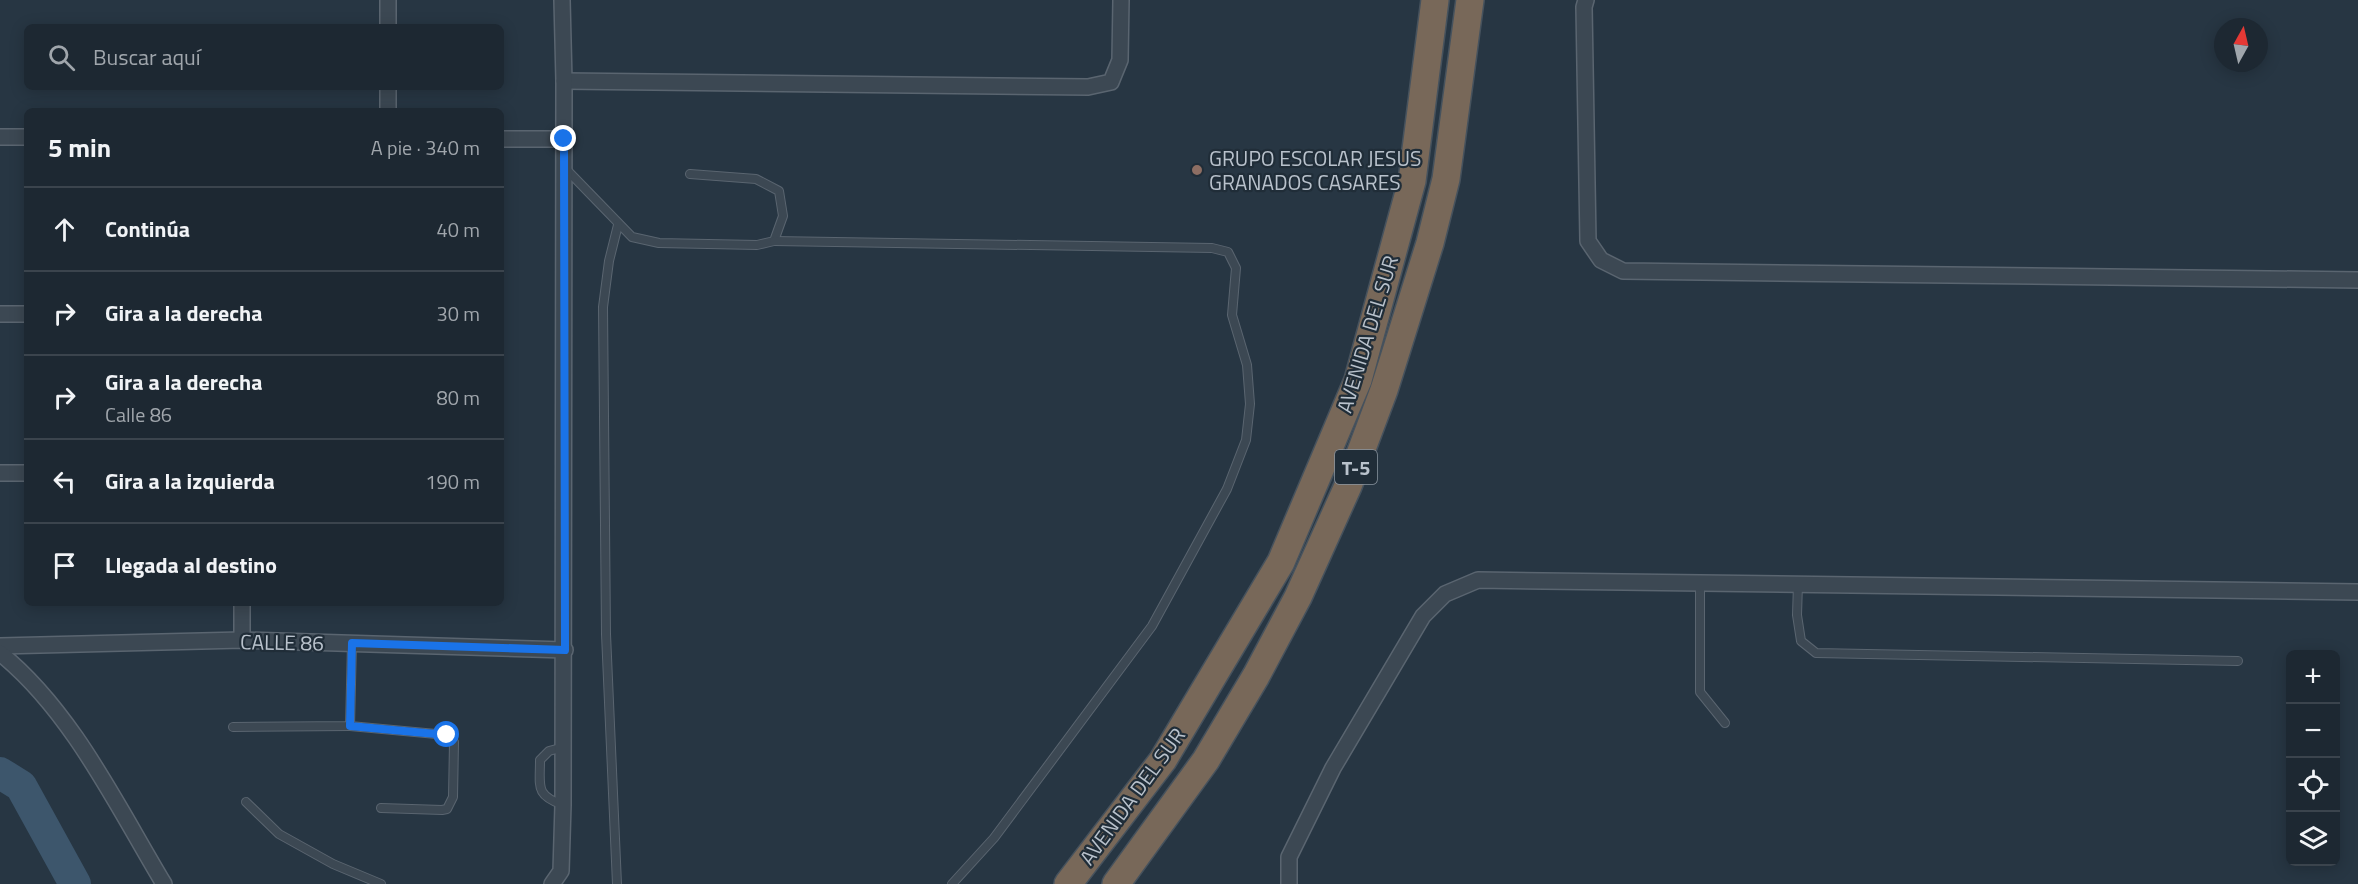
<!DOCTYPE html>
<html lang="es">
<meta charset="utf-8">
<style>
:root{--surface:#1d2832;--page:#25303a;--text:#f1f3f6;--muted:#a0a6ac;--line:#3b444d}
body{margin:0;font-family:"Titillium Web",sans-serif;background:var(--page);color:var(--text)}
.controls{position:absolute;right:18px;bottom:18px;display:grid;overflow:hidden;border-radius:9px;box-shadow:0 3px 15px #0003}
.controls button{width:54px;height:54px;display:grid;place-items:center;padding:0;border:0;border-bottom:2px solid var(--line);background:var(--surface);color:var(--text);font:30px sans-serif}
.compass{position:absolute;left:2214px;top:18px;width:54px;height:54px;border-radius:50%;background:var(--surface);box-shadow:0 3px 15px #0003;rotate:8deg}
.stop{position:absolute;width:18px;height:18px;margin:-14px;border:4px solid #1a73e8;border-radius:50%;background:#fff}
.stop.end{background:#1a73e8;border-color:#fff;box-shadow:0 2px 6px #0008}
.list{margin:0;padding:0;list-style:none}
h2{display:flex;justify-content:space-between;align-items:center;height:78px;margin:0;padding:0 24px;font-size:26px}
h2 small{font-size:20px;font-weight:400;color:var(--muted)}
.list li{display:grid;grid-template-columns:39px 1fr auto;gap:18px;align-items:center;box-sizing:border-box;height:84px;padding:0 24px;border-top:2px solid var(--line)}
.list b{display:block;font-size:22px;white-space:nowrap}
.list p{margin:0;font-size:20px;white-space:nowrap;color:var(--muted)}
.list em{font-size:20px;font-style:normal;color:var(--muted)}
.icon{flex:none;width:33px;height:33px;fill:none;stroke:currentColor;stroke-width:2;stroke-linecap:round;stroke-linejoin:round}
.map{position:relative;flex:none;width:2358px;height:884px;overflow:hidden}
.search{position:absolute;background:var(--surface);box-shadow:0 3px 15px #0003;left:24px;top:24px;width:480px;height:66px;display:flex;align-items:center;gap:15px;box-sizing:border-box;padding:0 21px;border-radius:9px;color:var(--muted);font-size:22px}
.panel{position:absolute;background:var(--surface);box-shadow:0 3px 15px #0003;left:24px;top:108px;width:480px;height:498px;border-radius:9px}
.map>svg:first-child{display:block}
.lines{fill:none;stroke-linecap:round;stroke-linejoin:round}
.river{stroke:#3d566c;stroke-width:32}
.lane-casing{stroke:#5a6570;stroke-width:10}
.street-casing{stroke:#5a6570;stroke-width:18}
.highway-casing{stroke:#46525d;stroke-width:30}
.lane{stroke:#3c4853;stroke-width:8}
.street{stroke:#3c4853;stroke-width:15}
.highway{stroke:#786859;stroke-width:27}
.route{stroke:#1a73e8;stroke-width:8}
.education-dot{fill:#8d6e63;stroke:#202d38;stroke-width:2}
.labels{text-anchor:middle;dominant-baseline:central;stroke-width:4.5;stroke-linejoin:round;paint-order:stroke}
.shield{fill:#202d38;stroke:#8b95a0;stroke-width:1.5}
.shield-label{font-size:20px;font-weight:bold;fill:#b9c2cc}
.poi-label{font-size:21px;fill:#b9c2cc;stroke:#202d38;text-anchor:start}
.street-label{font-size:21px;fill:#b9c2cc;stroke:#202d38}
</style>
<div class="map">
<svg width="2358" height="884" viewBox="0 0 2358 884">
<rect width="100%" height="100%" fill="#273643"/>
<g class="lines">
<path class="river" d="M 0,773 L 21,786 L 75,884"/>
<g class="lane-casing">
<g id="lane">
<path d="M 565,168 L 632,237 L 659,243 L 757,245 L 774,241 L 783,216 L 779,191 L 756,179 L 690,174"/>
<path d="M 774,241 L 1212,248 L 1228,252 L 1236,268 L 1232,315 L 1247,365 L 1250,404 L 1246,440 L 1227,489 L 1152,626 L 994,838 L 952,884"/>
<path d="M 1700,583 L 1700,692 L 1725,723"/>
<path d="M 1798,584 L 1797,615 L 1801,641 L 1816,653 L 2238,661"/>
<path d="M 350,726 L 447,735 L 454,742 L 453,797 L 447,809 L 442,810 L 381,808"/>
<path d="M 233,727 L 350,726 L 352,643"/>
<path d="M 246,802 L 279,834 L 333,864 L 381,884"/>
<path d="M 563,805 C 535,795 540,787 540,760 L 549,751 L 564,747"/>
<path d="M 617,884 L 606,634 L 603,307 L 609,261 L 618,225"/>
</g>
</g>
<g class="street-casing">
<g id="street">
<path d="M 388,0 L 388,27"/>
<path d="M 1586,0 L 1584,7 L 1588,241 L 1601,260 L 1623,271 L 2358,280"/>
<path d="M 564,81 L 1088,87 L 1111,82 L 1120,60 L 1121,0"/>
<path d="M 388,87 L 388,111"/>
<path d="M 0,137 L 27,137"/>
<path d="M 501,139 L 564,139"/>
<path d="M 0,314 L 27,314"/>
<path d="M 0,473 L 27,473"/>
<path d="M 242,603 L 242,640"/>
<path d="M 0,646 L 242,640 L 565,650"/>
<path d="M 0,653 C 72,711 117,806 164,884"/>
<path d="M 552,884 L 561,871 L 563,805 L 564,81 L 562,0"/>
<path d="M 1289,884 L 1289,857 L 1333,768 L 1423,616 L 1445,594 L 1478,580 L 2358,592"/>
</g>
</g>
<g class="highway-casing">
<g id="highway">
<path d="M 1068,884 L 1163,760 L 1281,562 L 1358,380 L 1412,181 L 1435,0"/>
<path d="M 1116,884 L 1206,760 L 1256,676 L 1298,597 L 1348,486 L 1384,390 L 1430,243 L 1446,179 L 1470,0"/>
</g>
</g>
<use href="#lane" class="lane"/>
<use href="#street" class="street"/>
<use href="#highway" class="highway"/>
</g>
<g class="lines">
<path class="route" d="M 447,735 L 350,726 L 352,643 L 565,650 L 564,139"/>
</g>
<circle class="education-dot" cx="1197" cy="170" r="6"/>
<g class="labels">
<rect class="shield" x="1335" y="450" width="42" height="34" rx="4.5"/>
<g class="shield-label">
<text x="1356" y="467">T-5</text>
</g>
<g class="poi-label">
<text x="1209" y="158">GRUPO ESCOLAR JESUS<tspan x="1209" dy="24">GRANADOS CASARES</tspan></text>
</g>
<g class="street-label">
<text transform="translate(1367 334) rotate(-73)">AVENIDA DEL SUR</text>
<text transform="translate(282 642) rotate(1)">CALLE 86</text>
<text transform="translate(1132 796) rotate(-54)">AVENIDA DEL SUR</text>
</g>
</g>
</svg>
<div class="controls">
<button>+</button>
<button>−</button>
<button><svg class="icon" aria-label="locate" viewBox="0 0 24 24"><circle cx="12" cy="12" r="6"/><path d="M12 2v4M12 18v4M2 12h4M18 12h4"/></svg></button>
<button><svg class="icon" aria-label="layers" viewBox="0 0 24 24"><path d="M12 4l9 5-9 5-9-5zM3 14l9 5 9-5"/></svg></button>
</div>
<svg class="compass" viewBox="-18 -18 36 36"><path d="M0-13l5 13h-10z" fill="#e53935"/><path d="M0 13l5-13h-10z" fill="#a0a6ac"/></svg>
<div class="stop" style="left:447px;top:735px"></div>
<div class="stop end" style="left:564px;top:139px"></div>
<div class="search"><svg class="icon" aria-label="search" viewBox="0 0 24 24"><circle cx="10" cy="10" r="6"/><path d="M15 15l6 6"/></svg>Buscar aquí</div>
<section class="panel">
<h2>5 min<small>A pie · 340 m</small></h2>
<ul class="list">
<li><svg class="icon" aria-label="ahead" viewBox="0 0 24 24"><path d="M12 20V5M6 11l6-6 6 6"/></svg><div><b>Continúa</b></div><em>40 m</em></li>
<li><svg class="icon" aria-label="right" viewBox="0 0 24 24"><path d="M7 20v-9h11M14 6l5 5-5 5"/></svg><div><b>Gira a la derecha</b></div><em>30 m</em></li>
<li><svg class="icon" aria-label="right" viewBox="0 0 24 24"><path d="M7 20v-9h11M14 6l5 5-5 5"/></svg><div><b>Gira a la derecha</b><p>Calle 86</p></div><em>80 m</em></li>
<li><svg class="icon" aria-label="left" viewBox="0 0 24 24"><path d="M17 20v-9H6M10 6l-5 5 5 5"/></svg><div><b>Gira a la izquierda</b></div><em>190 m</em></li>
<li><svg class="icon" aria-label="arrive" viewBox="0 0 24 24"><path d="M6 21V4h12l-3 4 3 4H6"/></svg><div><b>Llegada al destino</b></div></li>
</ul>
</section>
</div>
